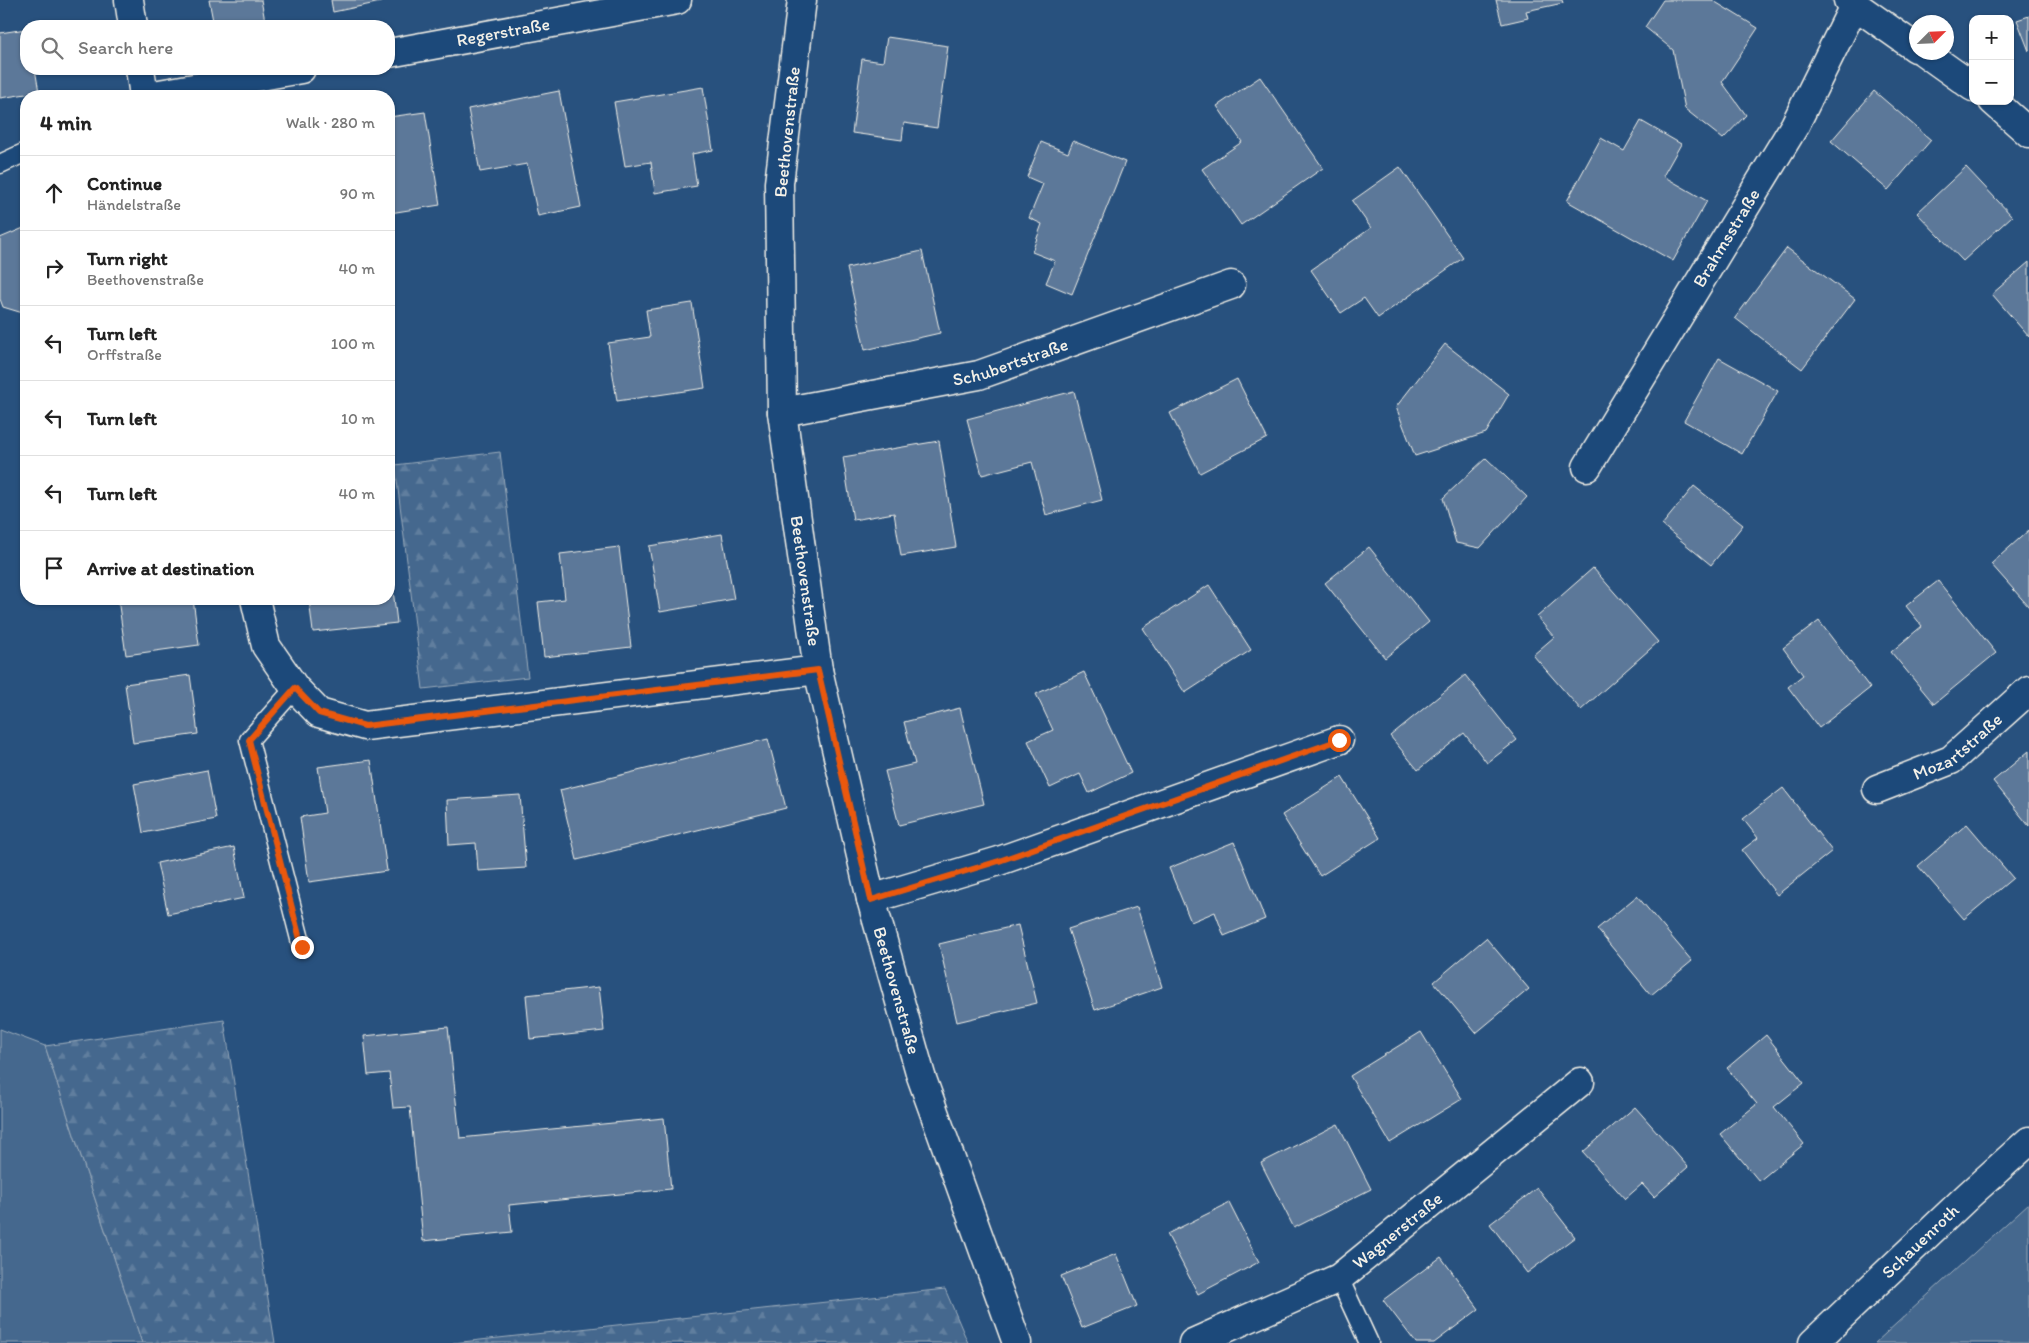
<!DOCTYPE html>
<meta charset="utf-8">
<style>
:root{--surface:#fff;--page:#f2f2f2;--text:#222;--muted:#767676;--line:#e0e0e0}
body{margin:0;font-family:Itim,sans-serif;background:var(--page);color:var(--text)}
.controls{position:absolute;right:15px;top:15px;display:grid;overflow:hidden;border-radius:10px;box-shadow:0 1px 4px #0004}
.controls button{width:45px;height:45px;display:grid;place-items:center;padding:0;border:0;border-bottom:1px solid var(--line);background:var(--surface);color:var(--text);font:25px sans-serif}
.compass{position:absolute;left:1909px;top:15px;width:45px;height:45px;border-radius:50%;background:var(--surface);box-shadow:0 1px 4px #0004;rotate:66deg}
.stop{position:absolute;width:15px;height:15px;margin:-11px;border:4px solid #ea580c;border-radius:50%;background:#fff}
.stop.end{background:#ea580c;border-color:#fff;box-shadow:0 1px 5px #0008}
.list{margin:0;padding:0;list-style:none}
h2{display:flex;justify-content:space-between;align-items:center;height:65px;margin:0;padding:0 20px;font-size:21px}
h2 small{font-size:16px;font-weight:400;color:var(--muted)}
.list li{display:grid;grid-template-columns:32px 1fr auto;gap:15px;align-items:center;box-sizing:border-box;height:75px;padding:0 20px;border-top:1px solid var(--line)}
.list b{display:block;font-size:19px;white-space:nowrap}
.list p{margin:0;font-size:16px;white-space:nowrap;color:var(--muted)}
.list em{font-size:16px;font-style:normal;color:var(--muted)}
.icon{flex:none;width:28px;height:28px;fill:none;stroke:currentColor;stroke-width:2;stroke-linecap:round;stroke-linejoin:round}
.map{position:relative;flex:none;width:2029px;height:1343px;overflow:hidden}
.search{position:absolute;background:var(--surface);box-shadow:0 1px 4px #0004;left:20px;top:20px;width:375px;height:55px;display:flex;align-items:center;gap:12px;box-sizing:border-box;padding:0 18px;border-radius:20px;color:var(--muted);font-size:19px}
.panel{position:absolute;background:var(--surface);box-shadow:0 1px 4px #0004;left:20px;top:90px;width:375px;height:515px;border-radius:20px}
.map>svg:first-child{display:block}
.green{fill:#45688e;stroke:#9cacbb}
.forest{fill:url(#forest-firs);stroke:#9cacbb}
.building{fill:#5b7899;stroke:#f4f1e8}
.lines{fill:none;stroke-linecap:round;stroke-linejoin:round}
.service-casing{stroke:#f4f1e8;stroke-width:21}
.minor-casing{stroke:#f4f1e8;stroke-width:31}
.service{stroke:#1f4a7a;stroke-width:18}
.minor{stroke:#1f4a7a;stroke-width:28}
.route{stroke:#ea580c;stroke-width:6}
.labels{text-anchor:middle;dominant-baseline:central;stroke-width:4;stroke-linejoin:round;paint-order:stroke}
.street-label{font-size:18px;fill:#f4f1e8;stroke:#1f4a7a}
</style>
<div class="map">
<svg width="2029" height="1343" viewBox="0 0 2029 1343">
<defs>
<pattern id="forest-firs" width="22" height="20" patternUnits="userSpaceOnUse" patternTransform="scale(1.25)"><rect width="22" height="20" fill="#45688e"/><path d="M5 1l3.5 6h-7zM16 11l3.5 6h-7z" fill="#607e9e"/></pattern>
</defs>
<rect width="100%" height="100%" fill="#28517e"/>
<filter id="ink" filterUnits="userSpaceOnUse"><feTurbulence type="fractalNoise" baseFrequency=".02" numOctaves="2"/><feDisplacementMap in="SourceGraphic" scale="10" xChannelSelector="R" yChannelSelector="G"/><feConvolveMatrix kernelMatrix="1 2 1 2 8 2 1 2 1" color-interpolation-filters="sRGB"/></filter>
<g filter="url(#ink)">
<g class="green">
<path d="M 0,1029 L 45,1046 L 142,1343 L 0,1343 Z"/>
<path d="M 2029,1203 L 2029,1343 L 1875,1343 Z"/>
</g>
<g class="forest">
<path d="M 500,452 L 528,677 L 423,689 L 395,465 Z"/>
<path d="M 224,1020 L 275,1343 L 142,1343 L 45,1046 Z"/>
<path d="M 945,1289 L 968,1343 L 453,1343 Z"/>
</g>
<g class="building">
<path d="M 209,0 L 261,0 L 266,26 L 214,26 Z"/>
<path d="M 331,0 L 381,0 L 381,2 L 333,12 Z"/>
<path d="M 1496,0 L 1562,0 L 1563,3 L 1526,11 L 1528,18 L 1502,24 Z"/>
<path d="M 1663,0 L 1712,0 L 1758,28 L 1722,82 L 1746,115 L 1723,139 L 1685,109 L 1673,50 L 1645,27 Z"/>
<path d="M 2029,16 L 2029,51 L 2017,20 Z"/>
<path d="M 26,29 L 26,69 L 35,69 L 39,92 L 0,98 L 0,33 Z"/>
<path d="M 887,37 L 948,46 L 937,128 L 904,123 L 902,140 L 852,133 L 862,59 L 883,62 Z"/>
<path d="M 1260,77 L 1323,168 L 1241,225 L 1202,169 L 1242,142 L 1217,106 Z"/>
<path d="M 703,87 L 713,150 L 692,154 L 697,186 L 655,193 L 651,162 L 625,166 L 614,102 Z"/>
<path d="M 559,91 L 581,207 L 538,216 L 527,164 L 480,172 L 468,109 Z"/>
<path d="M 1874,91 L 1931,140 L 1888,190 L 1831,141 Z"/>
<path d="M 425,112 L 440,205 L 390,213 L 389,117 Z"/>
<path d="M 1641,121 L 1681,144 L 1663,176 L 1707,201 L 1673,261 L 1567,201 L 1601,138 L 1624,151 Z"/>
<path d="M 1073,141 L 1125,162 L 1072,294 L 1046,283 L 1055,261 L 1032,252 L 1042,224 L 1029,218 L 1043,184 L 1027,177 L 1041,142 L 1068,153 Z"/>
<path d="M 1400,167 L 1463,258 L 1378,318 L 1364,298 L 1341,313 L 1311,270 L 1371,228 L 1352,201 Z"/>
<path d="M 1966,167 L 2012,216 L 1963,261 L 1917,213 Z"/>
<path d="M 26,227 L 26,314 L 3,307 L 0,299 L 0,238 Z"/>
<path d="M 1787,248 L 1855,299 L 1802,369 L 1735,318 Z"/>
<path d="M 922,251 L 940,333 L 865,350 L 847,268 Z"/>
<path d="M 2029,262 L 2029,337 L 1992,294 Z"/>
<path d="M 692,303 L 705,388 L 617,401 L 608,343 L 650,337 L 646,310 Z"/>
<path d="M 1445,344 L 1509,394 L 1486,433 L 1415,456 L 1396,407 Z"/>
<path d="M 26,347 L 26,360 L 22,348 Z"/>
<path d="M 1719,358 L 1778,391 L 1742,454 L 1684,421 Z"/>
<path d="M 1237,379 L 1267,438 L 1200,473 L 1170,413 Z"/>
<path d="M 1074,391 L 1102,500 L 1046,515 L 1032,462 L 982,475 L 967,419 Z"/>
<path d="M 939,441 L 956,547 L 901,556 L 894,513 L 853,520 L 843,457 Z"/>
<path d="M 1486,458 L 1527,497 L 1480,548 L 1456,543 L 1443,498 Z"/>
<path d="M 1694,486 L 1743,525 L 1711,565 L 1662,525 Z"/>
<path d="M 2029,530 L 2029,607 L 1991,564 Z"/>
<path d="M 722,534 L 734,599 L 660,612 L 649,546 Z"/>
<path d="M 619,547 L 631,647 L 544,657 L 538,602 L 565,599 L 560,554 Z"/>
<path d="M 1369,547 L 1429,622 L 1385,658 L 1325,583 Z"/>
<path d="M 389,556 L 397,623 L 313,632 L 309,599 L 389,599 Z"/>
<path d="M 1593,568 L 1658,642 L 1581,710 L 1533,655 L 1554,637 L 1537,617 Z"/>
<path d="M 1938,581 L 1996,653 L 1934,704 L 1891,652 L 1922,626 L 1906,606 Z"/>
<path d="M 1209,585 L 1251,650 L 1185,693 L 1143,628 Z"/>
<path d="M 118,599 L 193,599 L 199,645 L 126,655 Z"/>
<path d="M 1819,621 L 1870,688 L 1819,728 L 1788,687 L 1803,675 L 1783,648 Z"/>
<path d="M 1084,672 L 1131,773 L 1089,793 L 1080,774 L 1050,788 L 1028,741 L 1053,730 L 1036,694 Z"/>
<path d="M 190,675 L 198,734 L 133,743 L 125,684 Z"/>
<path d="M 1465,675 L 1517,740 L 1487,763 L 1464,733 L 1418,770 L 1390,736 Z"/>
<path d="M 960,708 L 984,804 L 899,825 L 885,771 L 915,764 L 904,722 Z"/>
<path d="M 768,739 L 786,808 L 577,860 L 560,790 Z"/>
<path d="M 2029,751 L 2029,826 L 1993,781 Z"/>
<path d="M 371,760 L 387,871 L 309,882 L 300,817 L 325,813 L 318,767 Z"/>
<path d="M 207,770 L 216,819 L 143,833 L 134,784 Z"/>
<path d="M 1342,777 L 1380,838 L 1320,876 L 1282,815 Z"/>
<path d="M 1783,788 L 1832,851 L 1777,895 L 1742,850 L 1758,838 L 1743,819 Z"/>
<path d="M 520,795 L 526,868 L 478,871 L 476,843 L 449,845 L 447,800 Z"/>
<path d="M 1967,824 L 2013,878 L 1964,919 L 1918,866 Z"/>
<path d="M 1234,842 L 1265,919 L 1224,936 L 1215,912 L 1191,922 L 1169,868 Z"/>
<path d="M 234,847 L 244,898 L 168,914 L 157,863 Z"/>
<path d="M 1637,896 L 1692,961 L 1651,995 L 1597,929 Z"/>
<path d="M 1137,907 L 1162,987 L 1095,1010 L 1068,929 Z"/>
<path d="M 1018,925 L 1037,1003 L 957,1022 L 939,944 Z"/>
<path d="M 1486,938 L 1529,989 L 1476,1033 L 1434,982 Z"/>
<path d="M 599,987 L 604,1031 L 530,1039 L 526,995 Z"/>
<path d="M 448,1027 L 460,1138 L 664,1118 L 671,1189 L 509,1205 L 512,1232 L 423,1241 L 410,1107 L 393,1108 L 389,1073 L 368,1075 L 364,1036 Z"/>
<path d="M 1421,1032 L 1462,1099 L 1390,1143 L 1350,1076 Z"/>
<path d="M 1766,1035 L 1804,1083 L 1774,1107 L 1804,1144 L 1759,1181 L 1720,1134 L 1757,1104 L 1727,1068 Z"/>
<path d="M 1635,1107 L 1688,1167 L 1654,1197 L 1642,1184 L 1625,1199 L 1583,1152 Z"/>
<path d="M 1338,1124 L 1371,1189 L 1294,1228 L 1261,1163 Z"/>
<path d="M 1537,1188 L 1575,1237 L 1527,1273 L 1490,1224 Z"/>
<path d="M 1229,1203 L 1259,1262 L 1198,1294 L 1167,1234 Z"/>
<path d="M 1116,1254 L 1137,1306 L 1082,1328 L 1061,1276 Z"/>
<path d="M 1441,1257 L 1479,1309 L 1434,1343 L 1416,1343 L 1383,1300 Z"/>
</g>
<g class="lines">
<g class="service-casing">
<g id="service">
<path d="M 0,164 L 26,152"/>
<path d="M 295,688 L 249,740 L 302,947"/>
<path d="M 1339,1278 L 1369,1343"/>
</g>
</g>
<g class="minor-casing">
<g id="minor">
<path d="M 129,0 L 133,26"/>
<path id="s1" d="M 802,0 L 779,183 L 782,412 L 818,670 L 871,899 L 921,1076 L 1017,1343"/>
<path d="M 1848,0 L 1916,48"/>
<path d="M 1924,52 L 1973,87"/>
<path id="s2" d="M 389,53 L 677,0"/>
<path d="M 140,69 L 144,96"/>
<path d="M 148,96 L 301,69"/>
<path d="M 1993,101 L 2029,133"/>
<path id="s3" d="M 782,412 L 979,375 L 1231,285"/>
<path id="s4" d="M 1587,467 L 1795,125 L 1855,4"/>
<path d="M 255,599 L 266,646 L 295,688 L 319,713 L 365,726 L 818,670"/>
<path id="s5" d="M 1877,789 L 1951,760 L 2029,690"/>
<path d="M 871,899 L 999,861 L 1339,740"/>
<path id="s6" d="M 1193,1343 L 1339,1278 L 1580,1082"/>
<path id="s7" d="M 1813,1343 L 1969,1195 L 2029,1141"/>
</g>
</g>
<use href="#service" class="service"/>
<use href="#minor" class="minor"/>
</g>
</g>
<g class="lines" filter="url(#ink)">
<path class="route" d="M 302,947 L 249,740 L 295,688 L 319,713 L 365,726 L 818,670 L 871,900 L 999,861 L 1339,740"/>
</g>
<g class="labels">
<g class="street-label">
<text stroke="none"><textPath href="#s2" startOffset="116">Regerstraße</textPath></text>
<text transform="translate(787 132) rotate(-84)">Beethovenstraße</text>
<text stroke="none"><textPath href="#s4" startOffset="268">Brahmsstraße</textPath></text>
<text stroke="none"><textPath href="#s3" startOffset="234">Schubertstraße</textPath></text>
<text stroke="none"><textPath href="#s1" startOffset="584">Beethovenstraße</textPath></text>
<text stroke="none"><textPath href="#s5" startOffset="92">Mozartstraße</textPath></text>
<text stroke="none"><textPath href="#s1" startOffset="1004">Beethovenstraße</textPath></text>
<text stroke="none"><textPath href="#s6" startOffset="235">Wagnerstraße</textPath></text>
<text stroke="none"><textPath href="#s7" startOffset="148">Schauenroth</textPath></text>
</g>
</g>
</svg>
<div class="controls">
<button>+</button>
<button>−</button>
</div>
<svg class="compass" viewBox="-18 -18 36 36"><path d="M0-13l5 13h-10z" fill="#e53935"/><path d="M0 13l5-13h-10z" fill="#767676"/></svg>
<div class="stop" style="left:1339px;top:740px"></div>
<div class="stop end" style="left:302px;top:947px"></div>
<div class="search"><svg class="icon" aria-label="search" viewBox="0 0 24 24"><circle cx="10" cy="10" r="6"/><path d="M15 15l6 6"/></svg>Search here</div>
<section class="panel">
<h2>4 min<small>Walk · 280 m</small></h2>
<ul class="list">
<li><svg class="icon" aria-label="ahead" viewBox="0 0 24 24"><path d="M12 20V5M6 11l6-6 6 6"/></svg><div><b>Continue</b><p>Händelstraße</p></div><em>90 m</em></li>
<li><svg class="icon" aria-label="right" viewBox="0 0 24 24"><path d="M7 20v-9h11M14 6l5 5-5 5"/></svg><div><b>Turn right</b><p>Beethovenstraße</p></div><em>40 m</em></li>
<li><svg class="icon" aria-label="left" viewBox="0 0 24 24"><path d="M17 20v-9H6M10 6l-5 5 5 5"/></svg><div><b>Turn left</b><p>Orffstraße</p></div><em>100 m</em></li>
<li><svg class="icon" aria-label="left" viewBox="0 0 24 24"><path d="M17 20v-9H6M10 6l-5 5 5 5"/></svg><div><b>Turn left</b></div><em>10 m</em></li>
<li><svg class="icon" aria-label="left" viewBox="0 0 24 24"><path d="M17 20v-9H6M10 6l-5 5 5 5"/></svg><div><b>Turn left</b></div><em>40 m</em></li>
<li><svg class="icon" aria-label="arrive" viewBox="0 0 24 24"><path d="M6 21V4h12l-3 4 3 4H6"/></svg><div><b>Arrive at destination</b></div></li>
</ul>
</section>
</div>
